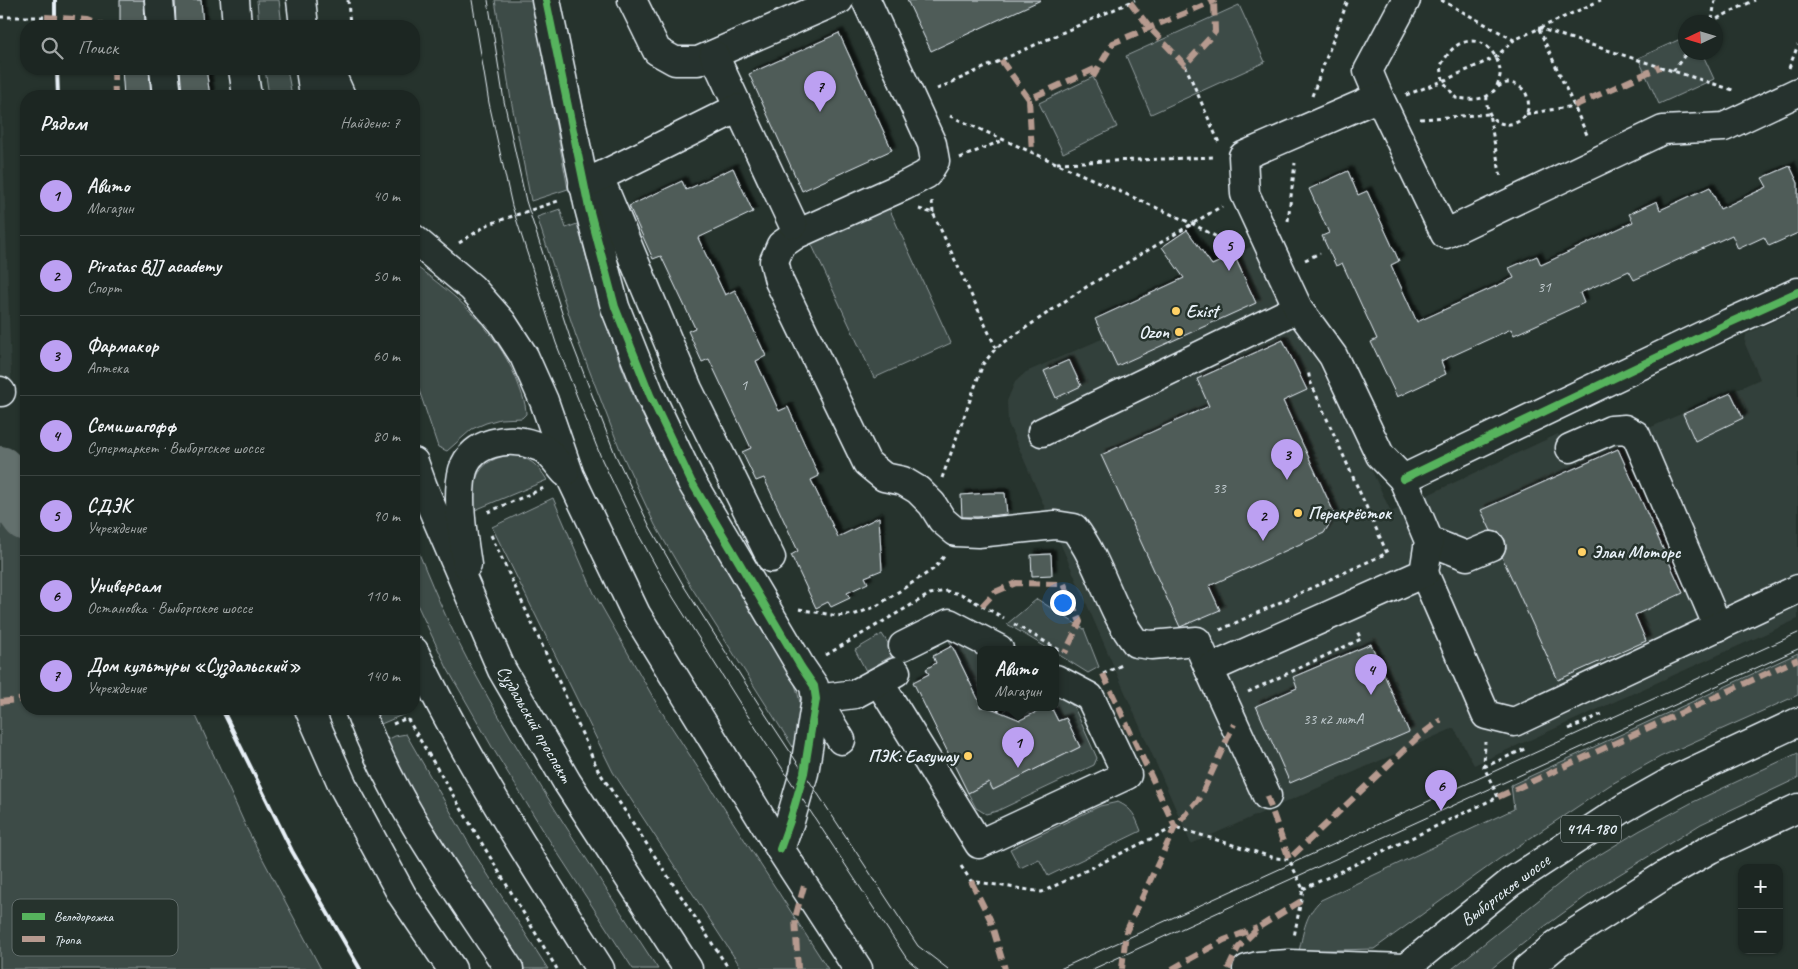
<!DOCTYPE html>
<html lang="ru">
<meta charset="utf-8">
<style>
:root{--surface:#1c2622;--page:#252e2a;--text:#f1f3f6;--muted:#a0a5a5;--line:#3a4340;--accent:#bca0f2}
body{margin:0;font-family:Caveat,sans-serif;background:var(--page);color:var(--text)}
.controls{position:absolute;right:15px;bottom:15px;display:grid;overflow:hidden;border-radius:10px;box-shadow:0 1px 4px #0004}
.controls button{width:45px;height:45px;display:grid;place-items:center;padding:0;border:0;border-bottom:1px solid var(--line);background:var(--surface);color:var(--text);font:25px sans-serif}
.compass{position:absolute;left:1678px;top:15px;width:45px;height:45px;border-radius:50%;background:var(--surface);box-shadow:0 1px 4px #0004;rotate:266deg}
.you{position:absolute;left:1062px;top:602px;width:18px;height:18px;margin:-12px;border:4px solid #fff;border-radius:50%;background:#1a73e8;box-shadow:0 0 0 8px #1a73e833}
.badge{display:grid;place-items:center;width:32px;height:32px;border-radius:50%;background:var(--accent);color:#111;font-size:16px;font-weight:700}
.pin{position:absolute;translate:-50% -41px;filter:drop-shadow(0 1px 2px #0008)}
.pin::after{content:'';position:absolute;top:26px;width:18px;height:15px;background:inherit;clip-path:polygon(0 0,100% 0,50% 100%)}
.popup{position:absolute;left:977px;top:646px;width:82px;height:65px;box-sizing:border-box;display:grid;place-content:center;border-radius:10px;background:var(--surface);filter:drop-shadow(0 1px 4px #0005);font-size:16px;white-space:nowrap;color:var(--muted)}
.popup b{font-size:19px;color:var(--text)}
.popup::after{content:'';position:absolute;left:50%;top:100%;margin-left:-10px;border:10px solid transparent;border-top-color:var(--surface)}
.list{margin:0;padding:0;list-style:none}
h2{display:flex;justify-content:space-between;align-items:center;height:65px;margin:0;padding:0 20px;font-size:21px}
h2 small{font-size:16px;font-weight:400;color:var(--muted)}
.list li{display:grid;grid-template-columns:32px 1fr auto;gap:15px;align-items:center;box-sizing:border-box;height:80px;padding:0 20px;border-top:1px solid var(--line)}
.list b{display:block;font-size:19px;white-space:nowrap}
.list p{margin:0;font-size:16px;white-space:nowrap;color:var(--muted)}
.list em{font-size:16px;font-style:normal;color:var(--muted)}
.icon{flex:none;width:28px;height:28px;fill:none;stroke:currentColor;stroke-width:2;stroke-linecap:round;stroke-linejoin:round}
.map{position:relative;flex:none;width:1798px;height:969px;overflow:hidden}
.search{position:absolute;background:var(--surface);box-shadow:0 1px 4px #0004;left:20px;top:20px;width:400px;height:55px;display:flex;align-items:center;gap:12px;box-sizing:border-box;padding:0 18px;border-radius:20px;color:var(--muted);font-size:19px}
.panel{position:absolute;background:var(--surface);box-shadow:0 1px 4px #0004;left:20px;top:90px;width:400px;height:625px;border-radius:20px}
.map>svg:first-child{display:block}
.built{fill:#333f3a}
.green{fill:#3e4b47;stroke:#939ea0}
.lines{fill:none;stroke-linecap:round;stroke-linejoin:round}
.river{stroke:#636f6d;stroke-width:48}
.building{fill:#505c59;stroke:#e8f1f8;filter:url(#shadow)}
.minor-casing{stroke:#e8f1f8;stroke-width:31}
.major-casing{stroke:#e8f1f8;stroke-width:31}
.path{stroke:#e8f1f8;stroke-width:3;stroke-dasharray:4 4;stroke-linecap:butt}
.minor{stroke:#26332d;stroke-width:28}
.major{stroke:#26332d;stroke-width:28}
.tram{stroke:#e8f1f8;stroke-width:1}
.rail{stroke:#e8f1f8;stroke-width:4}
.quiet{stroke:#b69a8f;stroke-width:6;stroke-dasharray:12 6;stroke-linecap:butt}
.cycleway-casing{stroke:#26332d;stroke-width:11}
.cycleway{stroke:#56b35d;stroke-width:8}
.poi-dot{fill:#ffd166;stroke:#26332d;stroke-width:2}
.labels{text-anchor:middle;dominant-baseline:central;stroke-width:5;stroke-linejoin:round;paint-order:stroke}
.number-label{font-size:15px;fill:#c2ccd0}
.shield{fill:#26332d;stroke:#aeb8bb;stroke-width:1}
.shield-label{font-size:16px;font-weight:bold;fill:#e8f1f8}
.poi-label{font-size:18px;font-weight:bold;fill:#e8f1f8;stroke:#26332d;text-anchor:start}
.street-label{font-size:18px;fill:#e8f1f8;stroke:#26332d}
.key{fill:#26332d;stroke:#606c6a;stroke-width:1}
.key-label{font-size:14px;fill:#e8f1f8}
</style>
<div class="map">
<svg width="1798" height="969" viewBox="0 0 1798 969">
<defs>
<filter id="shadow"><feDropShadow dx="4.5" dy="-4.5" stdDeviation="1" flood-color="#0009"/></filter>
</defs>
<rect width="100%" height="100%" fill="#26332d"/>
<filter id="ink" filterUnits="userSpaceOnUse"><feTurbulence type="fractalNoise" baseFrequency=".02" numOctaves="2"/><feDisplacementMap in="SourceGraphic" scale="10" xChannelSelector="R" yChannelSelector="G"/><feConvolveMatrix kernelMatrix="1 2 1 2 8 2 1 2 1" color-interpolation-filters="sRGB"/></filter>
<g filter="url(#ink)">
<g class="built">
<path d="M 0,62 L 12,400 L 0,401 Z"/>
<path d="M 1257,244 L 1364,454 L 1391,512 L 1558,434 L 1572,462 L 1760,379 L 1745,344 L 1746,334 L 1798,310 L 1798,619 L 1474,765 L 1454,728 L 1191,844 L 1008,423 L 1007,401 L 1015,382 L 1026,372 L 1104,338 L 1095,319 Z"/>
</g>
<g class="green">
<path d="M 257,0 L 279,0 L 282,26 L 259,26 Z"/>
<path d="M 495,0 L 532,0 L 568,189 L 531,201 L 511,100 Z"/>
<path d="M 1239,5 L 1265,62 L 1151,114 L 1126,56 Z"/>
<path d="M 1685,37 L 1686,52 L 1702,53 L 1714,79 L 1659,104 L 1638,58 Z"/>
<path d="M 265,69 L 287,69 L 292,96 L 269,96 Z"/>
<path d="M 1093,77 L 1117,127 L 1063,153 L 1039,103 Z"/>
<path d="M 889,208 L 951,343 L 874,378 L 811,243 Z"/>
<path d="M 560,209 L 566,228 L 577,224 C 594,284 611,346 637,404 C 683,501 740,592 795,685 C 805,712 800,725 796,752 L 690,585 L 655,525 L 621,452 L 576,336 L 537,217 Z"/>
<path d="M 414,265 C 458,297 494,327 516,378 C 520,389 526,402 526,414 L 522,418 L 500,419 L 486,423 L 472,429 L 447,451 L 438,447 L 414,375 Z"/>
<path d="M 512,455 C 530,458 538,465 547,480 L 475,510 C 470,480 479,458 512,455 Z"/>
<path d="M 0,489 L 19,523 L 26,529 L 26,709 L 193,709 L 247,829 L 321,969 L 0,969 Z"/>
<path d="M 553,498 L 594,593 L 658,706 L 828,969 L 742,969 L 613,772 L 492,527 Z"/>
<path d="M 414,541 C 430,581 447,621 467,659 C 524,766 592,867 658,969 L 633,969 L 546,835 L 492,747 L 447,668 L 414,598 Z"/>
<path d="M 1037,599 L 1084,629 L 1099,667 L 1088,673 L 1056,653 L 1056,649 L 1049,649 L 1007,624 Z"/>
<path d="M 882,634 L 895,654 L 866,671 L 855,650 Z"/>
<path d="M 959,635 L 980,649 L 980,703 L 949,640 Z"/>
<path d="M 1798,653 L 1798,695 L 1660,757 L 1610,785 L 1499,859 L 1374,949 L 1299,951 C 1304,930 1305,915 1321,900 L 1514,809 L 1511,785 Z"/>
<path d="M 1056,691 L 1074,707 L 1097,758 L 1094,765 L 997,811 L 986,814 L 976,808 L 968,793 L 989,782 L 993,790 L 1080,747 L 1066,718 L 1058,721 L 1051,707 L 1056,707 Z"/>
<path d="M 1006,707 L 1047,707 L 1020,720 L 1004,713 Z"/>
<path d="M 376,709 L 405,709 L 407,713 L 381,724 Z"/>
<path d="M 406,734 L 476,856 L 548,969 L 524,969 L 409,787 L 385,741 L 395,736 Z"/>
<path d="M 1798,753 L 1798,778 L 1701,824 L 1599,887 L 1544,927 L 1491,969 L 1452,969 L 1584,864 L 1639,831 L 1691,803 Z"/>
<path d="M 1118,802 C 1133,809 1135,816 1141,831 L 1048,876 L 1039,859 L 1020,868 L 1010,849 L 1100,806 Z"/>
</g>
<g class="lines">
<path class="river" d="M 0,470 L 6,476 L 14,500 L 26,517"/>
</g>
<g class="building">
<path d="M 120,0 L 144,0 L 145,26 L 120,26 Z"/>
<path d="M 175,0 L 201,0 L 203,26 L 176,26 Z"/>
<path d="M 907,0 L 1041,0 L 931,51 Z"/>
<path d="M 839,33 L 892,150 L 802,191 L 749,74 Z"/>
<path d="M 122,69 L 149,69 L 151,96 L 124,96 Z"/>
<path d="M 180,69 L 206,69 L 210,96 L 182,96 Z"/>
<path d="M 1790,166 L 1798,183 L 1798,233 L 1769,246 L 1764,237 L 1738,249 L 1732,235 L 1634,280 L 1629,271 L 1580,293 L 1584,303 L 1514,335 L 1511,329 L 1441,361 L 1446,374 L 1397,397 L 1371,342 L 1377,339 L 1342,263 L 1336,266 L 1322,236 L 1329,233 L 1309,189 L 1348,171 L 1358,195 L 1367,191 L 1399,261 L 1391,265 L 1417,322 L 1514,278 L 1509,268 L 1537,256 L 1541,265 L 1633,222 L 1629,214 L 1657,201 L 1660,210 L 1710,187 L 1720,209 L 1767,187 L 1762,178 Z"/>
<path d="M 733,168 L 753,212 L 698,238 L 725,295 L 735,290 L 766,356 L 756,361 L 779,411 L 788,407 L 819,476 L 811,480 L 838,537 L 879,517 L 882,570 L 865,577 L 868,583 L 847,593 L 850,598 L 831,607 L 828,602 L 816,608 L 791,555 L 798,551 L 764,478 L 756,481 L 742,452 L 751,448 L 709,359 L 702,362 L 688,331 L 695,328 L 661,256 L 653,259 L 629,206 L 682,181 L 686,190 Z"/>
<path d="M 1187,230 L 1212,265 L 1234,255 L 1256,303 L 1117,366 L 1095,319 L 1184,278 L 1162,247 Z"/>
<path d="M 1283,340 L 1307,390 L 1283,401 L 1335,515 L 1324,533 L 1209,586 L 1220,610 L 1180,627 L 1101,455 L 1209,406 L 1197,379 Z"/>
<path d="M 1069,360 L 1081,386 L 1056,398 L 1044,371 Z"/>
<path d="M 1731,393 L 1743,418 L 1695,441 L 1683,414 Z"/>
<path d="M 1618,449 L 1683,593 L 1635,615 L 1646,641 L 1558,680 L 1502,557 L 1506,548 L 1505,540 L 1500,533 L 1491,531 L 1481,510 Z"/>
<path d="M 989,493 L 1005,493 L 1007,514 L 978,517 L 962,517 L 961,495 Z"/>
<path d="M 1051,554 L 1052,575 L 1032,576 L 1031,555 Z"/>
<path d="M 1371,644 L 1409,732 L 1290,783 L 1256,706 L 1297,688 L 1293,677 Z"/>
<path d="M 952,646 L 980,703 L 980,707 L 988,707 L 1020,720 L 1047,707 L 1051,707 L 1058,721 L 1066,718 L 1080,747 L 993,790 L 989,782 L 968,793 L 913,682 L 929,674 L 926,669 L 936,663 L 933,656 Z"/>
</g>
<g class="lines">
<g class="minor-casing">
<g id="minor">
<path d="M 159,0 L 161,26"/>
<path d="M 546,0 L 589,208 L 615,307 L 650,395 L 691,481 L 801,667 L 814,686 L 816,699 L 804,773 L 790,821 L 780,849"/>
<path d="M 632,0 L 657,51 L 675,61 L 698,61 L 839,0"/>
<path d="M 866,0 L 932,144 L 935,161 L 927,174 L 904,186 L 797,234 L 781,245 L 774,261 L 779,281 L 867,463 L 884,477 L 903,481 L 918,490 L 932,504 L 942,520 L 956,532 L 978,533 L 1055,525 L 1074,528 C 1101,563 1109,609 1136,643 L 1151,645 L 1197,641 L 1209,669"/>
<path d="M 714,55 L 793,224"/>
<path d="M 164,69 L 167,96"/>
<path d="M 1379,97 L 1368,71 L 1406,0"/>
<path d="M 599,177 L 688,389 L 771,558"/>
<path d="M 583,185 L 738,108"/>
<path d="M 0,391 L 1,392"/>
<path d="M 1042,432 L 1298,308"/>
<path d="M 1570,448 L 1611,430 L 1625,429 L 1636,435 L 1718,627"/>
<path d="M 1403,479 L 1729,323 L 1798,292"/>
<path d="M 1429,541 L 1467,556 L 1491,546"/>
<path d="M 1424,573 L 1486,715 L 1514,722 L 1798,589"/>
<path d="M 903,646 L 949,623 L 999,649"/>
<path d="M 879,682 L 979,844 L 1127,775 L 1090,697 L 1056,679"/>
<path d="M 816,699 L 855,694 L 896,672"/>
<path d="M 816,699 L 841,740"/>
<path d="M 309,709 L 343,786 L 402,895 L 452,969"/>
<path d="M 1267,796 L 1209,669 L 1424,573 L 1429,541 L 1403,479 L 1380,455 L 1333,356 L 1298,308 L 1245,194 L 1243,156 L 1379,97 L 1445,234 L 1663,130 L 1724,127 L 1798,92"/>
<path d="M 1247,969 L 1258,966 L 1289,964 L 1405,968"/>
</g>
</g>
<g class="major-casing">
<g id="major">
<path d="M 235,0 L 237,26"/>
<path d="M 301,0 L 304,26"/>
<path d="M 243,69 L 247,96"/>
<path d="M 310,69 L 314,96"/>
<path d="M 329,69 L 341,96"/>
<path d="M 414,239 L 472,288 L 502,322 L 524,356 L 544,401 L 570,476 L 636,614 L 780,849 L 858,969"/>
<path d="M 414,462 L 423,487 L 502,670 L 567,782 L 688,969"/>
<path d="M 467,565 C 463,538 456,496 463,470 C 472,441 509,436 534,445 C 537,446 541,447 544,449 C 552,455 558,464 565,472"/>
<path d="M 414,651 C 467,762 534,865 600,969"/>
<path d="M 359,709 C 393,803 455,886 509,969"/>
<path d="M 1404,969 L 1511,882 L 1624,808 L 1672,781 L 1798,722"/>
<path d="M 1527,969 L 1557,944 L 1665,875 L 1710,849 L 1798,808"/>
</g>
</g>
<g class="path">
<path d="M 348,0 L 350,26"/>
<path d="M 1441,0 L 1514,40 L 1601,0"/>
<path d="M 0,17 L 45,17"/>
<path d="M 1712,20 L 1715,0"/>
<path d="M 1710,22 L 1755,0"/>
<path d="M 1538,28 L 1736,91"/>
<path d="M 1539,29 L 1588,137"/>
<path d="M 1185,65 L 1220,145"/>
<path d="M 1789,68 L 1798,45"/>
<path d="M 1673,71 L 1687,52"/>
<path d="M 937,89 L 1135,0"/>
<path d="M 1406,95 L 1443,81 L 1496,57 L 1514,40"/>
<path d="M 1312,96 L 1348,0"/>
<path d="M 1487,96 C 1483,138 1538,129 1527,96 C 1525,89 1517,84 1510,83 C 1499,82 1495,92 1487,96 C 1477,101 1466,99 1456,98 L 1443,81 L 1441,65 C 1446,57 1452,46 1462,43 C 1482,35 1498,53 1500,71 C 1501,76 1498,82 1497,86"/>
<path d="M 1526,114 L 1574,106"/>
<path d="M 950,116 L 1191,223 L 1239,249"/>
<path d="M 1420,119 L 1489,114 L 1501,178"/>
<path d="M 960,158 L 1003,140"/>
<path d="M 1057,163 L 1216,157"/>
<path d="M 932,201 L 933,213"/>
<path d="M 919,209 L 933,213 L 996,348"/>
<path d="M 1288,221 L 1295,163"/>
<path d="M 459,243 L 489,224 L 561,200"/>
<path d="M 1305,260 L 1320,253"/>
<path d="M 414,283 L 419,278"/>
<path d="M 942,478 L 983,364 L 996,348 L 1083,289 L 1222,206"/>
<path d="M 488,512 L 544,488"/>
<path d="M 491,535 L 560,684 L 598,770 L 729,969"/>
<path d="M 799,609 L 837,616 L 856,614 L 875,607 L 935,568 L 945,555"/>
<path d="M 1014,624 L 1063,652"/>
<path d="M 1220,630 L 1387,553 L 1310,381 L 1308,370"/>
<path d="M 826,655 L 930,594 L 946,591 L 961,594 L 1004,618"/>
<path d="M 1103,674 L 1122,665"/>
<path d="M 1248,692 L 1361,639 L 1357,631"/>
<path d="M 998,711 L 999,707"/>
<path d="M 393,724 L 407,718 L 557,969"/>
<path d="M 1569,729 L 1602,714"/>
<path d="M 1484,767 L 1527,748"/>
<path d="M 961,866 L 971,881 L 1042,892 L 1175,827 L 1275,858 L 1289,859 L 1303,889 L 1294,937"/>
<path d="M 1303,889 L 1498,797 L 1484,767 L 1485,742"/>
</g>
<use href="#minor" class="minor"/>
<use href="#major" class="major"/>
<g class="tram">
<path d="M 472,0 L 489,103 L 512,206 L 556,343 L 602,460 L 637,532 L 673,597 L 746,713 L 907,959 L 919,969"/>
<path d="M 488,0 L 504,101 L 526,201 L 570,338 L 615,454 L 650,527 L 685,588 L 758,703 L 918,946 L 948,969"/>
<path d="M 1060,969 L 1798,633"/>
<path d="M 1093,969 L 1798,649"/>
</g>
<g class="rail">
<path d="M 55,0 L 55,26"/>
<path d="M 57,69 L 58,96"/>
<path d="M 222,709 L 292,851 L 360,969"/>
</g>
<g class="quiet">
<path d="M 1130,2 L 1150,28 L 1185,65 L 1215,32 L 1214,0"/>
<path d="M 45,17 L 88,20 L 104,26"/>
<path d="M 1001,60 L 1029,99 L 1099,67"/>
<path d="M 114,69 L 115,96"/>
<path d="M 1093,77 L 1113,43 L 1216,0"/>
<path d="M 1029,99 L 1032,153"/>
<path d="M 1574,106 L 1660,67"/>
<path d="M 982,606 L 995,592 L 1016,583 L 1064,584 L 1080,622 L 1065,653"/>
<path d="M 1103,674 L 1175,827"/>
<path d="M 0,702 L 26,699"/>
<path d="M 1267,796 L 1289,859 L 1418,737 L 1441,720"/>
<path d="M 1498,797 L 1798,659"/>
<path d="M 971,881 L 990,919 L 1005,969"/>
<path d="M 798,969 L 795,918 L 804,886"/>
<path d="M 1122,969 L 1126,932 L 1175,827 L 1200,798 L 1234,724"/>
<path d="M 1172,969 L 1224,940 L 1257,928"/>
<path d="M 1228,969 L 1238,948 L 1259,927 L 1301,901"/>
</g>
<g class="cycleway-casing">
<g id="cycleway">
<path d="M 546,0 L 589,208 L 615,307 L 650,395 L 691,481 L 801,667 L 814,686 L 816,699 L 804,773 L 790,821 L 780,849"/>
<path d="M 1403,479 L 1729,323 L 1798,292"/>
</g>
</g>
<use href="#cycleway" class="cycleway"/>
</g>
</g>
<g class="poi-dot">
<circle cx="1176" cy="311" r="5"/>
<circle cx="1179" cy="332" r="5"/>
<circle cx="1298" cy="513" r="5"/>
<circle cx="1582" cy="552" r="5"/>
<circle cx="968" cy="756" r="5"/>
</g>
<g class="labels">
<g class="number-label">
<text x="1544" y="287">31</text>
<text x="744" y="385">1</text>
<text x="1219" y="488">33</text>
<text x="1333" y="719">33 к2 литА</text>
</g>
<rect class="shield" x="1561" y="815.5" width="60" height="27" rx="4"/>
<g class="shield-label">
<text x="1591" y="829">41А-180</text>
</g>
<g class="poi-label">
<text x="1186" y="311">Exist</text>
<text x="1169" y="332" text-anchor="end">Ozon</text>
<text x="1308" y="513">Перекрёсток</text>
<text x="1592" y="552">Элан Моторс</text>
<text x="958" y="756" text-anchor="end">ПЭК: Easyway</text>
</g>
<g class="street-label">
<text transform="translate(535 724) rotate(60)">Суздальский проспект</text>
<text transform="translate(1505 890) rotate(-37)">Выборгское шоссе</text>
</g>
</g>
<rect x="12" y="899" width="166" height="57" rx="8" class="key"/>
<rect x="22" y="913" width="23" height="7" fill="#56b35d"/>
<rect x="22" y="936" width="23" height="6" fill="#b69a8f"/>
<g class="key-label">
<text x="54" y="921">Велодорожка</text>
<text x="54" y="944">Тропа</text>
</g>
</svg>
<div class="controls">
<button>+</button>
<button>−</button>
</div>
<svg class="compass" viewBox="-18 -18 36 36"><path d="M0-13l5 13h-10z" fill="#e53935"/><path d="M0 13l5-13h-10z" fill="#a0a5a5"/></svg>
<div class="you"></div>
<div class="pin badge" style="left:1018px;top:768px">1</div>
<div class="popup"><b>Авито</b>Магазин</div>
<div class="pin badge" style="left:1263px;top:541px">2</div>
<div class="pin badge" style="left:1287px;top:480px">3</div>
<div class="pin badge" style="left:1371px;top:695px">4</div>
<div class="pin badge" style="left:1229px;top:271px">5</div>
<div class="pin badge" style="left:1441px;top:811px">6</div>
<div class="pin badge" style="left:820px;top:112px">7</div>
<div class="search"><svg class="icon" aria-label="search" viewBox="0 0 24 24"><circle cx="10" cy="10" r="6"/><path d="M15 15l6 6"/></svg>Поиск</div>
<section class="panel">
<h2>Рядом<small>Найдено: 7</small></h2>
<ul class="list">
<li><span class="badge">1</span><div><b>Авито</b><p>Магазин</p></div><em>40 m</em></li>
<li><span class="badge">2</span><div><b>Piratas BJJ academy</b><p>Спорт</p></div><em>50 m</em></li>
<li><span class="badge">3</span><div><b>Фармакор</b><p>Аптека</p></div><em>60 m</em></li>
<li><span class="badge">4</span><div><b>Семишагофф</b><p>Супермаркет · Выборгское шоссе</p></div><em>80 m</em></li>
<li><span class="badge">5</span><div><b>СДЭК</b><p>Учреждение</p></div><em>90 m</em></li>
<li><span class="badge">6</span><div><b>Универсам</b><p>Остановка · Выборгское шоссе</p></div><em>110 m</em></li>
<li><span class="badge">7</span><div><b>Дом культуры «Суздальский»</b><p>Учреждение</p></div><em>140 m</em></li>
</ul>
</section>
</div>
